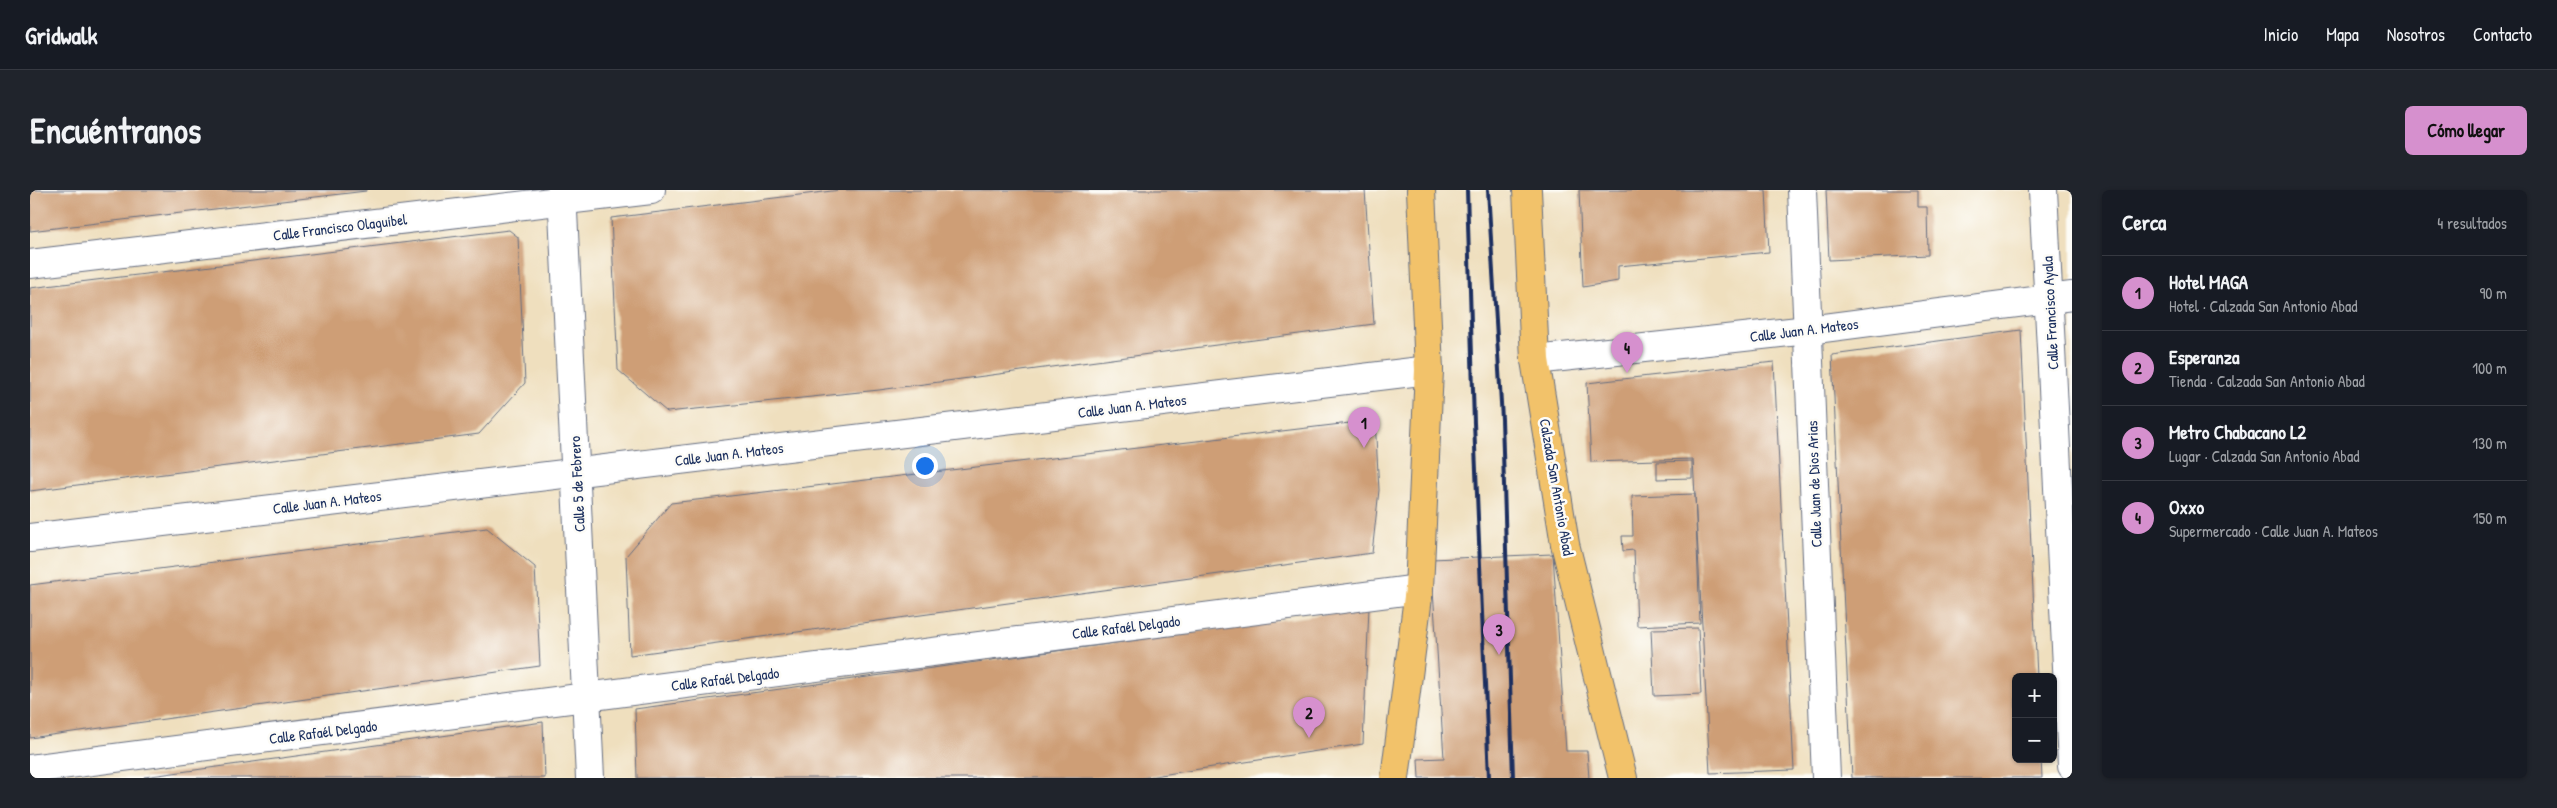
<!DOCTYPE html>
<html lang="es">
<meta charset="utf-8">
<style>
:root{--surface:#171b24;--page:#20242c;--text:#f1f3f6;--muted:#9ea1a6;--line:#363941;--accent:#d690ce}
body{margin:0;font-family:"Patrick Hand",sans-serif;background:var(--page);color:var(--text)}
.controls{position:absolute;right:15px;bottom:15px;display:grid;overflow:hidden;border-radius:8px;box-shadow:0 1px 4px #0004}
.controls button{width:45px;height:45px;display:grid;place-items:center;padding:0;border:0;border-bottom:1px solid var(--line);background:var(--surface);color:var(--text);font:25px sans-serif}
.you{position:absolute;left:894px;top:275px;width:18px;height:18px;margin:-12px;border:4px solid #fff;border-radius:50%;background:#1a73e8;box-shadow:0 0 0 8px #1a73e833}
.badge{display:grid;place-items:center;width:32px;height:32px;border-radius:50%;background:var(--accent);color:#111;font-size:16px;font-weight:700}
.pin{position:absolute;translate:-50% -41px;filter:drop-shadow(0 1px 2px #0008)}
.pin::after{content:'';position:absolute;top:26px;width:18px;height:15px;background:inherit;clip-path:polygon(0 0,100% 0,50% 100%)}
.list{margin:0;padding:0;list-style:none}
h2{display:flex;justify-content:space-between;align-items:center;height:65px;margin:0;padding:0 20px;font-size:21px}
h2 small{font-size:16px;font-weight:400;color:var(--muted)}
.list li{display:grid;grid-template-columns:32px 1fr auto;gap:15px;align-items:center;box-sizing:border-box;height:75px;padding:0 20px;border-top:1px solid var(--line)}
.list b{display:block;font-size:19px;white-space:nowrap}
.list p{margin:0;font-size:16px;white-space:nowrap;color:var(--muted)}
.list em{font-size:16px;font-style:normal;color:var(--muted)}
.map{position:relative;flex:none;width:2042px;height:588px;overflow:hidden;border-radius:8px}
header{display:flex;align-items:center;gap:30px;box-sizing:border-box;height:70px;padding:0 25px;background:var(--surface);border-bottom:1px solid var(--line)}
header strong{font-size:24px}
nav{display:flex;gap:28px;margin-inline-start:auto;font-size:18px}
.intro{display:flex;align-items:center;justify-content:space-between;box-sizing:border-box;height:120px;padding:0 30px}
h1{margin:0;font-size:35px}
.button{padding:12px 22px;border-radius:8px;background:var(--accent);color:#111;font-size:18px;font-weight:700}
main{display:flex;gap:30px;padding:0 30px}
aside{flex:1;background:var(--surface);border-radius:8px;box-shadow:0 1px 4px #0004}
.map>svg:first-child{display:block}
.building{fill:#ce9e76}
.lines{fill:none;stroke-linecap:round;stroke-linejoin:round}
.minor-casing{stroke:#656d80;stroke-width:30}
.tertiary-casing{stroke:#656d80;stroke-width:30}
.trunk-casing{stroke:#656d80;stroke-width:30}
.minor{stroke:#fff;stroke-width:28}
.tertiary{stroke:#fff;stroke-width:28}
.trunk{stroke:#f2c26a;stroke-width:28}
.rail{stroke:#1b2f5e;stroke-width:4}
.labels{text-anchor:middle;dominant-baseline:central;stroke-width:5;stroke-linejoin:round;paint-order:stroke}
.street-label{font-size:15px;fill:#1b2f5e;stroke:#fdfcf7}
</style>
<header>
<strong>Gridwalk</strong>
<nav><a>Inicio</a><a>Mapa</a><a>Nosotros</a><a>Contacto</a></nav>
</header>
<div class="intro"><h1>Encuéntranos</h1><a class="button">Cómo llegar</a></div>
<main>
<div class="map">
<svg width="2042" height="588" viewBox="0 0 2042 588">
<rect width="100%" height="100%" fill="#fdfcf7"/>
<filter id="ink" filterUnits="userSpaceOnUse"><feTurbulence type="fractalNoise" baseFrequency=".02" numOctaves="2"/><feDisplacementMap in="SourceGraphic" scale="10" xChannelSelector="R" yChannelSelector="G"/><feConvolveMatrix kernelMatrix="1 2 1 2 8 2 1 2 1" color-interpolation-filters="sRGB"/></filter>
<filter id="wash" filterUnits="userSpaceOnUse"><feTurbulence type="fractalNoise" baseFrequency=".0096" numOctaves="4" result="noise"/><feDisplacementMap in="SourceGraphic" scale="20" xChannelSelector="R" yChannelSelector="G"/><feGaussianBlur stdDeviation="1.12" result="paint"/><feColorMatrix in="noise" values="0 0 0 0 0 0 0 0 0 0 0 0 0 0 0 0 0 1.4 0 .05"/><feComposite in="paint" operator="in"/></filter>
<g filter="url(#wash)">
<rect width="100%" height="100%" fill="#efdfbe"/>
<g id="blocks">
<g class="building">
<path d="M 0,0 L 336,0 L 336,1 L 0,41 Z"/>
<path d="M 810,0 L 1335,0 L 1344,134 L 849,200 L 637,222 L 588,180 L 581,28 Z"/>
<path d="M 1549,0 L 1736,0 L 1739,62 L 1588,76 L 1588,91 L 1553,97 Z"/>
<path d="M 1796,0 L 1888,0 L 1888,17 L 1897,17 L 1898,65 L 1799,70 Z"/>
<path d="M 479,40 L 488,47 L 495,193 L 449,244 L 0,301 L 0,98 Z"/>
<path d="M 1991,140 L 2007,487 L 1986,487 L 1986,569 L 2011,569 L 2012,588 L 1822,588 L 1802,165 Z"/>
<path d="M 1744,172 L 1764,580 L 1680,583 L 1663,269 L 1561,272 L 1557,193 Z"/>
<path d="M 1345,230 L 1349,300 L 1342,363 L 600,465 L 596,366 L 641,313 Z"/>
<path d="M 1662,271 L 1662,288 L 1627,289 L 1627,272 Z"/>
<path d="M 1665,304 L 1670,433 L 1607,436 L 1604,360 L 1593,361 L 1592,346 L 1603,346 L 1602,306 Z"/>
<path d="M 457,338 L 505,377 L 510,476 L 0,548 L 0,395 Z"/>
<path d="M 1523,364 L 1536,561 L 1557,561 L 1559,588 L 1389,588 L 1388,569 L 1414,568 L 1401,369 Z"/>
<path d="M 1339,418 L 1333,554 L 1111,588 L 607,588 L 605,519 Z"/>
<path d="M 1668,438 L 1671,504 L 1624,506 L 1621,439 Z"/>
<path d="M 513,532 L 515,588 L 114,588 L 114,587 Z"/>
</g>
</g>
</g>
<g filter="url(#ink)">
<use href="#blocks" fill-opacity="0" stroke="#656d80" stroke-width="1"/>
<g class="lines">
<g class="minor-casing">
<g id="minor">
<path d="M 532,0 L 560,588"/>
<path d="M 1772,0 L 1796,588"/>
<path d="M 2013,0 L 2042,576"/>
<path d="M 0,74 L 621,0"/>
<path d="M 1505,170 L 1778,140 L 2042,106"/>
<path d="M 0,579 L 1389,399"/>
</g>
</g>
<g class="tertiary-casing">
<path id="tertiary" d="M 0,348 L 1399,180"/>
</g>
<g class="trunk-casing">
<g id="trunk">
<path d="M 1497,0 L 1505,170 L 1535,354 L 1593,588"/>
<path d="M 1365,588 L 1389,399 L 1399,180 L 1391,0"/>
</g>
</g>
<use href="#minor" class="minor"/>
<use href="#tertiary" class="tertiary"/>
<use href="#trunk" class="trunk"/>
<g class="rail">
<path d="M 1437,0 L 1444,233 L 1459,588"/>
<path d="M 1458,0 L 1472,229 L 1483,588"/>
</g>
</g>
</g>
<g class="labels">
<g class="street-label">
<text transform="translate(310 37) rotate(-7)">Calle Francisco Olaguibel</text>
<text transform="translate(2020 123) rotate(-93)">Calle Francisco Ayala</text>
<text transform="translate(1774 140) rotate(-7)">Calle Juan A. Mateos</text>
<text transform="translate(1102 216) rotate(-7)">Calle Juan A. Mateos</text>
<text transform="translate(699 264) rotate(-7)">Calle Juan A. Mateos</text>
<text transform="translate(547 294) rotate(-93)">Calle 5 de Febrero</text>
<text transform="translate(1784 294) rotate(-92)">Calle Juan de Dios Arias</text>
<text transform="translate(1527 297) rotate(80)">Calzada San Antonio Abad</text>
<text transform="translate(297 312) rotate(-7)">Calle Juan A. Mateos</text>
<text transform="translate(1096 437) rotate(-7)">Calle Rafaél Delgado</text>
<text transform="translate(695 489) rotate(-7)">Calle Rafaél Delgado</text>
<text transform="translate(293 542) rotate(-7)">Calle Rafaél Delgado</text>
</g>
</g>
</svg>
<div class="controls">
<button>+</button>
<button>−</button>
</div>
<div class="you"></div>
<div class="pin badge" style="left:1334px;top:258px">1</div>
<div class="pin badge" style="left:1279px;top:548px">2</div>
<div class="pin badge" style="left:1469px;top:465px">3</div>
<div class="pin badge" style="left:1597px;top:183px">4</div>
</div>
<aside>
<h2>Cerca<small>4 resultados</small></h2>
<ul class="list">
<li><span class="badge">1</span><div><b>Hotel MAGA</b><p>Hotel · Calzada San Antonio Abad</p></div><em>90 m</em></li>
<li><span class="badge">2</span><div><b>Esperanza</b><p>Tienda · Calzada San Antonio Abad</p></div><em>100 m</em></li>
<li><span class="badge">3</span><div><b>Metro Chabacano L2</b><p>Lugar · Calzada San Antonio Abad</p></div><em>130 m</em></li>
<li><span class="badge">4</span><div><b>Oxxo</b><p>Supermercado · Calle Juan A. Mateos</p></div><em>150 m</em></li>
</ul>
</aside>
</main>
